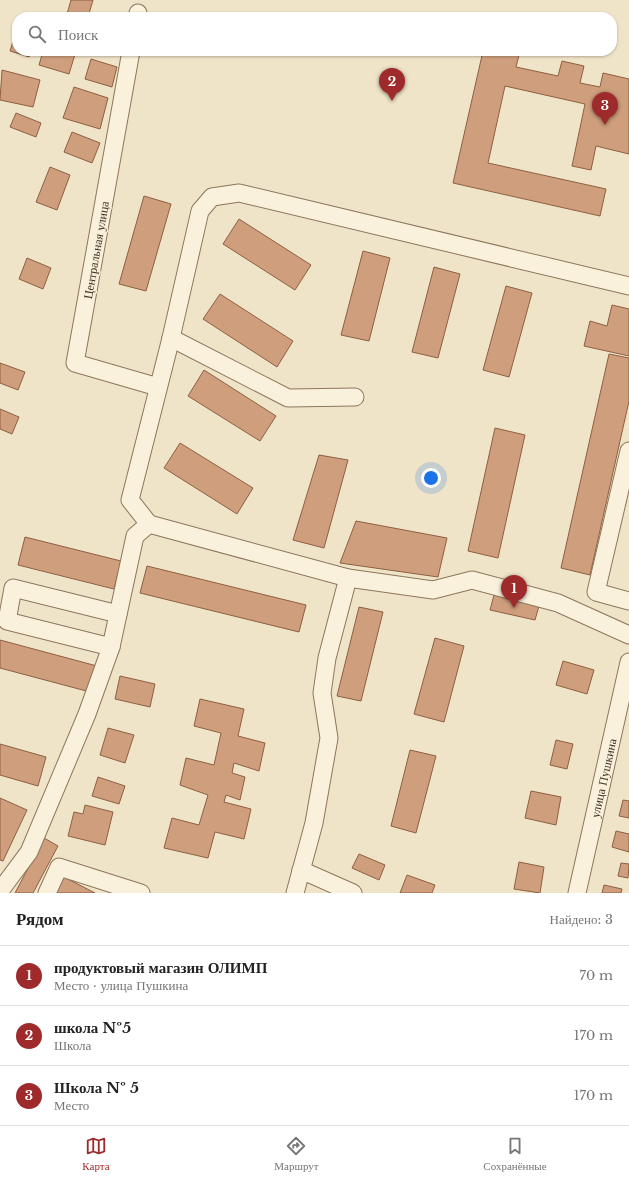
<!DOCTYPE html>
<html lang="ru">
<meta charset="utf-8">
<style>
:root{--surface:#fff;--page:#f6f6f6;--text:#222;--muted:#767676;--line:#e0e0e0;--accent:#9e2a2b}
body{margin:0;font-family:"Libre Baskerville",serif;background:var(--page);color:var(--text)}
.you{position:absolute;left:431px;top:478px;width:14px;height:14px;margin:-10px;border:3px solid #fff;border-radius:50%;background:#1a73e8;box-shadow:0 0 0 6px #1a73e833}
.badge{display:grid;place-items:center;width:26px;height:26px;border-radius:50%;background:var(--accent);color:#fff;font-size:13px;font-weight:700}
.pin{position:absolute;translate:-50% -33px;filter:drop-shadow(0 1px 2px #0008)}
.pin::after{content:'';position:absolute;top:21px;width:14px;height:12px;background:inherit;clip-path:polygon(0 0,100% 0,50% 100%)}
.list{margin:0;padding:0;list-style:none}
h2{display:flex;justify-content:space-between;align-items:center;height:52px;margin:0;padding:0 16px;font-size:17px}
h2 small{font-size:13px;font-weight:400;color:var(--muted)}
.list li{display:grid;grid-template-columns:26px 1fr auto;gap:12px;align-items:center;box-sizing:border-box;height:60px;padding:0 16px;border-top:1px solid var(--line)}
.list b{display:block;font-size:15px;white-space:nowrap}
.list p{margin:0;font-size:13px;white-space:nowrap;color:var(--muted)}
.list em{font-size:13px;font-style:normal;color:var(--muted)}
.icon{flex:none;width:22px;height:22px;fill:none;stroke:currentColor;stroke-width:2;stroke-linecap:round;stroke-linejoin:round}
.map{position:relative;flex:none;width:629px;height:893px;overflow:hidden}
.search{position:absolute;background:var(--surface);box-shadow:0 1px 3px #0004;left:12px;right:12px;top:12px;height:44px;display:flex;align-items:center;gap:10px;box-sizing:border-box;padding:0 14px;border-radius:16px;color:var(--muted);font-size:15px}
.sheet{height:232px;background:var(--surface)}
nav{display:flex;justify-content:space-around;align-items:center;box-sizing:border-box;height:56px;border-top:1px solid var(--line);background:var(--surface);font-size:11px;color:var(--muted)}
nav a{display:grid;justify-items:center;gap:2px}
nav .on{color:var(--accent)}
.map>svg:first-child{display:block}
.building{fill:#cf9f7d;stroke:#8d5f41}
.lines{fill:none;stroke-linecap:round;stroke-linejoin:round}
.minor-casing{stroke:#8d765c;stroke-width:19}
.minor{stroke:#faf1dc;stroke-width:17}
.labels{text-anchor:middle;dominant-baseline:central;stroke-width:3;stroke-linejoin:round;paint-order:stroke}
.street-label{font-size:12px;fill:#3d2e20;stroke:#f7eed8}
</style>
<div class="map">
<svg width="629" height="893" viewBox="0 0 629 893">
<rect width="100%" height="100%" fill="#f0e4c8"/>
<g class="building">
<path d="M 71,0 L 93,0 L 88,17 L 76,17 L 67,14 Z"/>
<path d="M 16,32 L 17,51 L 31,51 L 29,57 L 10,51 Z"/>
<path d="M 43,51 L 76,51 L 69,74 L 39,65 Z"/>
<path d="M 483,51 L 520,51 L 516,67 L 558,76 L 562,61 L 584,66 L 580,83 L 600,87 L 603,73 L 629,79 L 629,154 L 596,146 L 591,170 L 572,166 L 585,104 L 505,86 L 488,163 L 606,189 L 600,216 L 453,183 Z"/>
<path d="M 91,59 L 117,67 L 112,87 L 85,79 Z"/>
<path d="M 2,70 L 40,80 L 33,107 L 0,100 Z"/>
<path d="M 74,87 L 108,98 L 100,129 L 63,118 Z"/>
<path d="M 16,113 L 41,123 L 36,137 L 10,127 Z"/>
<path d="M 72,132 L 100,143 L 92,163 L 64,152 Z"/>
<path d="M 50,167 L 70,175 L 57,210 L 36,202 Z"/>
<path d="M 144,196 L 171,204 L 146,291 L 119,284 Z"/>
<path d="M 239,219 L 311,265 L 295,290 L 223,244 Z"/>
<path d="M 363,251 L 390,258 L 369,341 L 341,335 Z"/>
<path d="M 27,258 L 51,268 L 43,289 L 19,279 Z"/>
<path d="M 434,267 L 460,274 L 438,358 L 412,352 Z"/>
<path d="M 506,286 L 532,293 L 509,377 L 483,370 Z"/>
<path d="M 220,294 L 293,341 L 277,367 L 203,319 Z"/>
<path d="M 612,305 L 629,309 L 629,356 L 584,346 L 590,321 L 607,326 Z"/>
<path d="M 609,354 L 629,358 L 629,401 L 590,575 L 561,568 Z"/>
<path d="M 0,363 L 25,372 L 18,390 L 0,383 Z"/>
<path d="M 204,370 L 276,416 L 260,441 L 188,396 Z"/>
<path d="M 0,409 L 19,417 L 12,434 L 0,429 Z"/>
<path d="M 495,428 L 525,435 L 498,558 L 468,551 Z"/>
<path d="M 180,443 L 253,488 L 237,514 L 164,468 Z"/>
<path d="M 319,455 L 348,460 L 324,548 L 293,540 Z"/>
<path d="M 356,521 L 447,538 L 438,577 L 340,563 Z"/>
<path d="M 25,537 L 121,561 L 114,589 L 18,565 Z"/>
<path d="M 147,566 L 306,605 L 299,632 L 140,593 Z"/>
<path d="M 494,595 L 539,606 L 535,620 L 490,610 Z"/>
<path d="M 359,607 L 383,612 L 361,701 L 337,696 Z"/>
<path d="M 435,638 L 464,646 L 444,722 L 414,714 Z"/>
<path d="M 0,640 L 97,666 L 90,692 L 0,668 Z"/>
<path d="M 563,661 L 594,670 L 587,694 L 556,685 Z"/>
<path d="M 120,676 L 155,684 L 150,707 L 115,699 Z"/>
<path d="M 200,699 L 244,709 L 238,736 L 265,743 L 259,771 L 234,763 L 232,773 L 245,777 L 240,800 L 226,795 L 224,802 L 251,809 L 244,839 L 215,832 L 208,858 L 164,848 L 172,818 L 199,825 L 208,795 L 180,785 L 186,758 L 214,765 L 221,733 L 194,726 Z"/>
<path d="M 108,728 L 134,735 L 125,763 L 100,755 Z"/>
<path d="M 556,740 L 573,744 L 567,769 L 550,765 Z"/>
<path d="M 0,744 L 46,757 L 38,786 L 0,775 Z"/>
<path d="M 410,750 L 436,756 L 416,833 L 391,826 Z"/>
<path d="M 98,777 L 125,786 L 119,804 L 92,796 Z"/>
<path d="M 531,791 L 561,797 L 556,825 L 525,818 Z"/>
<path d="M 0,798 L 27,810 L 3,861 L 0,860 Z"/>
<path d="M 623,800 L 629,801 L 629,818 L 619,816 Z"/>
<path d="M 85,805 L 113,812 L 105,845 L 68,836 L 74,812 L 83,814 Z"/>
<path d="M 616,831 L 629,834 L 629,852 L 612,847 Z"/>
<path d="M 44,838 L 58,846 L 33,893 L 15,893 Z"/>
<path d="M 359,854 L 385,865 L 379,880 L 352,868 Z"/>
<path d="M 519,862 L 544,867 L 540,893 L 514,889 Z"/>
<path d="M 621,863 L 629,864 L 628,878 L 618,876 Z"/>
<path d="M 407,875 L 435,885 L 432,893 L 400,893 Z"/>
<path d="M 62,876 L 95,893 L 53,893 Z"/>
<path d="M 604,885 L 622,889 L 621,893 L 602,893 Z"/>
</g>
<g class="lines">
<g class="minor-casing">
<g id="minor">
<path d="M 137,17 L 138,13"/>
<path d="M 131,51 L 75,363 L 158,387"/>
<path d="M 629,286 L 239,193 L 212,197 L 200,211 L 171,338 L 130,500 L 149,524 L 348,578 L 433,590 L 472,580 L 558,603 L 629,635"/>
<path d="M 171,338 L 288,398 L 355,397"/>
<path d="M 629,451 L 596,592 L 629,601"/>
<path d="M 111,647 L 7,621 L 13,588 L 118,614"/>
<path d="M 301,870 L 353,893"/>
<path d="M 0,891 L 29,852 L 87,714 L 111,647 L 135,536 L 149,524"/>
<path d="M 47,893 L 59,867 L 141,893"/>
<path d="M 295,893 L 314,823 L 329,738 L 322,693 L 327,658 L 348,578"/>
<path id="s1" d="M 577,893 L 629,662"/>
</g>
</g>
<use href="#minor" class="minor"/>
</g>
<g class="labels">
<g class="street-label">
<text transform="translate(96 250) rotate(-80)">Центральная улица</text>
<text stroke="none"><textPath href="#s1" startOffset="118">улица Пушкина</textPath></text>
</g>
</g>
</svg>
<div class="you"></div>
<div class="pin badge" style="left:514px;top:608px">1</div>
<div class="pin badge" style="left:392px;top:101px">2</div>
<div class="pin badge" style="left:605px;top:125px">3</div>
<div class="search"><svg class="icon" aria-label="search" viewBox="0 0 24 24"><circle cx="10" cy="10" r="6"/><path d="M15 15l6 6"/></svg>Поиск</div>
</div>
<section class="sheet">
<h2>Рядом<small>Найдено: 3</small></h2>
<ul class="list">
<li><span class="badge">1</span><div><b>продуктовый магазин ОЛИМП</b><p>Место · улица Пушкина</p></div><em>70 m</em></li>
<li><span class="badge">2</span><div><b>школа №5</b><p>Школа</p></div><em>170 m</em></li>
<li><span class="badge">3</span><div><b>Школа № 5</b><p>Место</p></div><em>170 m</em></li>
</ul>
</section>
<nav>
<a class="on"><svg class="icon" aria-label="map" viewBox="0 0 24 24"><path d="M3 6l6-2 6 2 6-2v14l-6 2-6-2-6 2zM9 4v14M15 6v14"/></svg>Карта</a>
<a><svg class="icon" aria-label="directions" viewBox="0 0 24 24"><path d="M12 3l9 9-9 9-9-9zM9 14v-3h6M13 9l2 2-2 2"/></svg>Маршрут</a>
<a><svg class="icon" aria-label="saved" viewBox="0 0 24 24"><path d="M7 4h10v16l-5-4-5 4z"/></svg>Сохранённые</a>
</nav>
